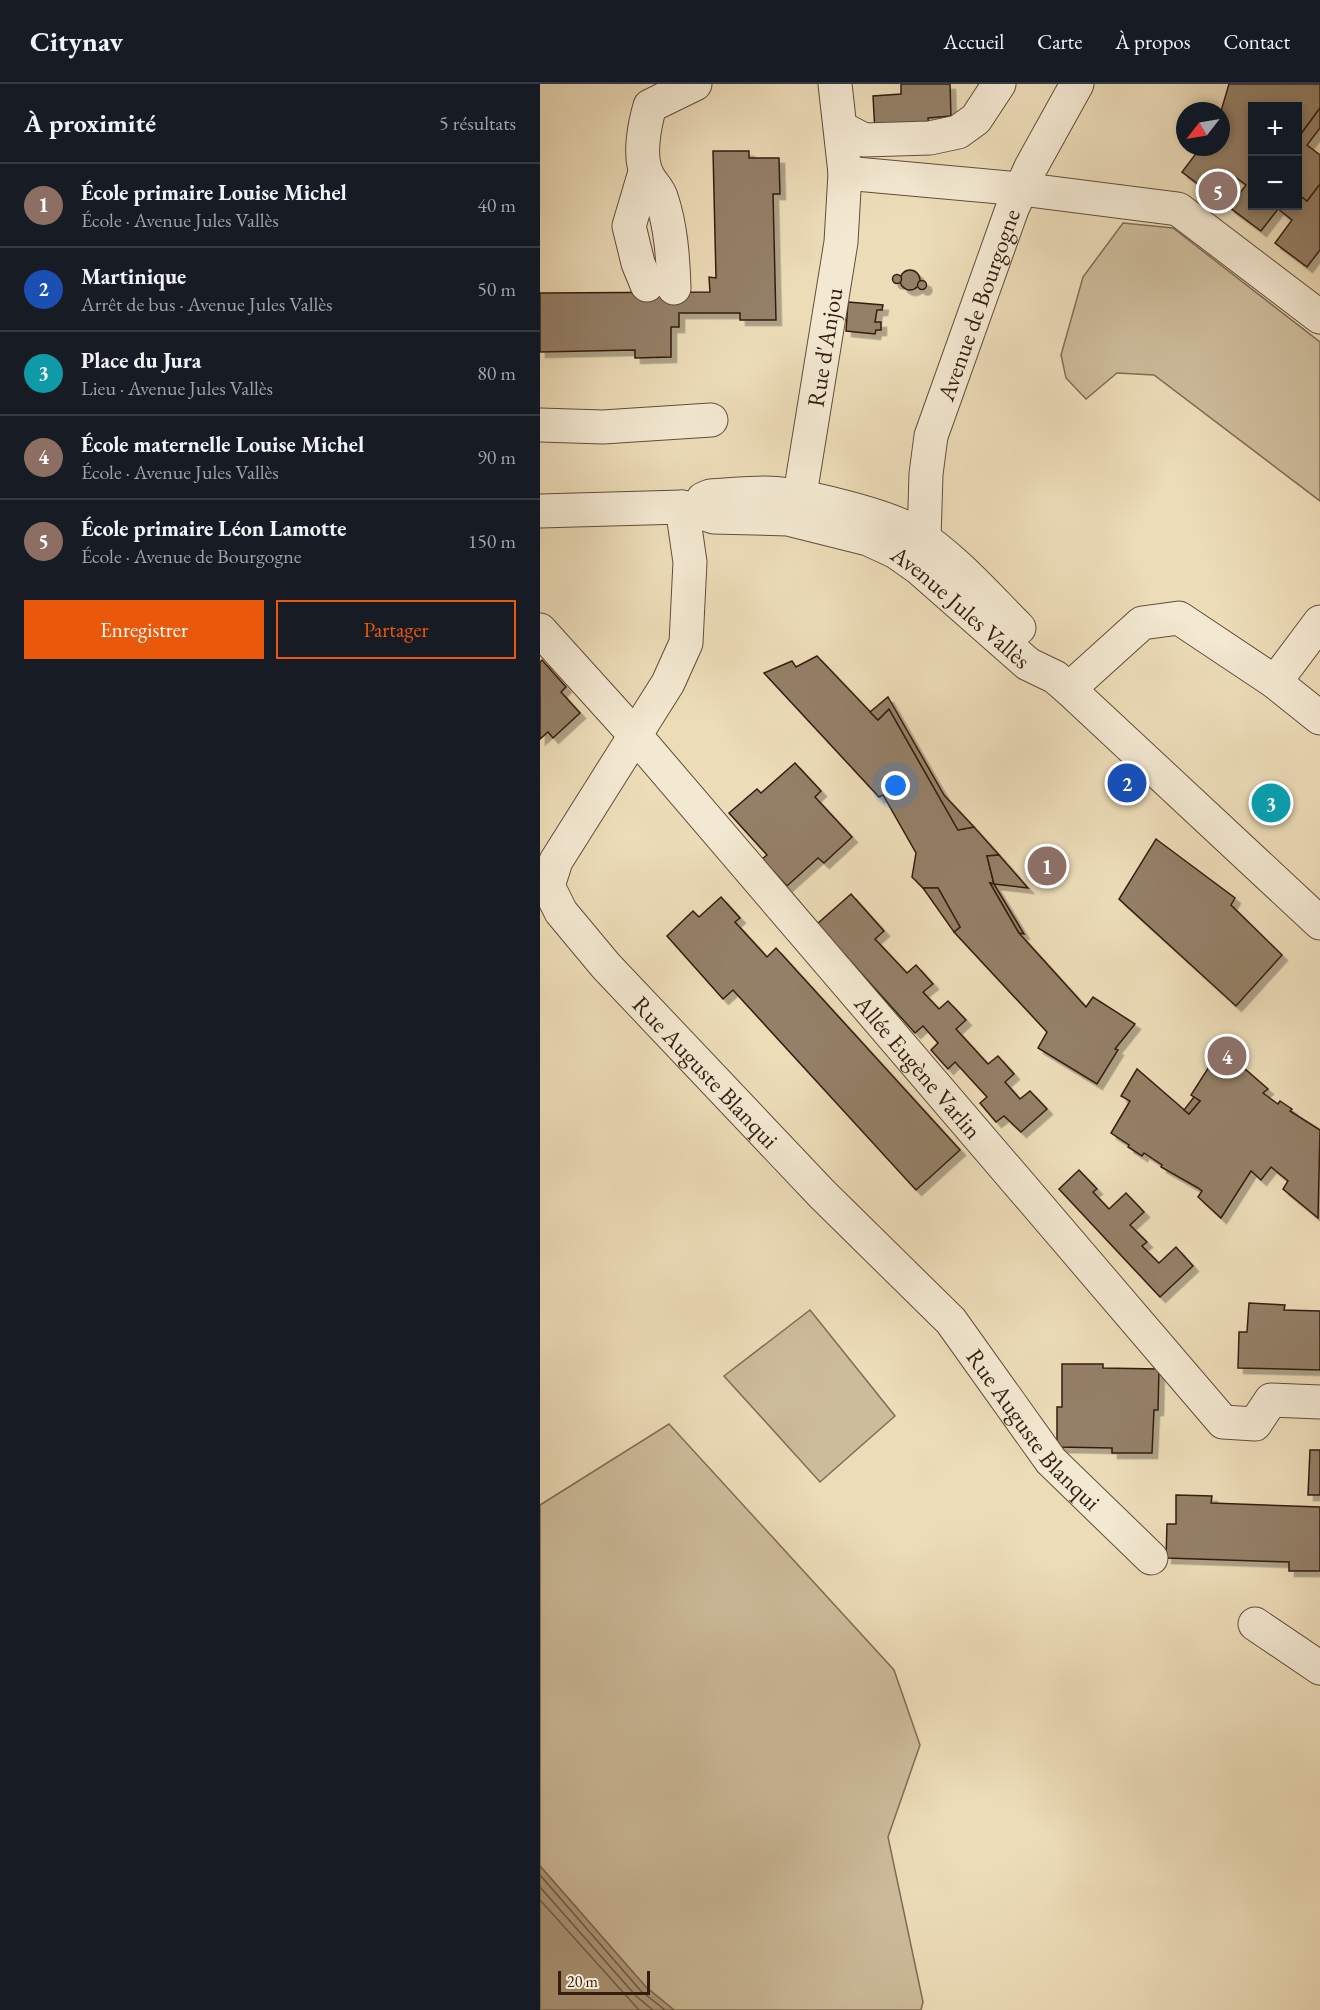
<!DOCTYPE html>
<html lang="fr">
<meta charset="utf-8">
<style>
:root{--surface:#171b24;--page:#242831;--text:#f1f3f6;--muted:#9ea1a6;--line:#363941;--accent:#ea580c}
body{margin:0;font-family:"EB Garamond",serif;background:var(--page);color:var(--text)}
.controls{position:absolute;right:18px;top:18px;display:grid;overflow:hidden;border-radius:0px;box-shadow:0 3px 9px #0003}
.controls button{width:54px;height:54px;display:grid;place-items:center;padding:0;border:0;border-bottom:2px solid var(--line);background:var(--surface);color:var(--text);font:30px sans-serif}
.compass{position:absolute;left:636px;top:18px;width:54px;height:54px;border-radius:50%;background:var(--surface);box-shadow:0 3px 9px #0003;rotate:239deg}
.scale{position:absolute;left:18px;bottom:15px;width:92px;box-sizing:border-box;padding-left:6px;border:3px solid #351d10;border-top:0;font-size:16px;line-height:21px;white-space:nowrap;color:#351d10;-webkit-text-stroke:4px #f3e8d1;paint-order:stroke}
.you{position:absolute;left:356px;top:702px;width:21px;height:21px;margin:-15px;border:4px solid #fff;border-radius:50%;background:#1a73e8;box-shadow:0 0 0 9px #1a73e833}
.badge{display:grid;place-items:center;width:39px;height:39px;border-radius:50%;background:var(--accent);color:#fff;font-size:20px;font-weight:700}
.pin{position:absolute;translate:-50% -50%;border:3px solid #fff;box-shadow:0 2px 6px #0006}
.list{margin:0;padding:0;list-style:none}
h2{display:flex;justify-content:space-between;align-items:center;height:78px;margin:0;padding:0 24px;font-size:26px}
h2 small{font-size:20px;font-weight:400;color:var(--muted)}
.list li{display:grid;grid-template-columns:39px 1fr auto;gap:18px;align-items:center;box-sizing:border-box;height:84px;padding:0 24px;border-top:2px solid var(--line)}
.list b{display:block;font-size:22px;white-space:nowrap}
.list p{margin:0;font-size:20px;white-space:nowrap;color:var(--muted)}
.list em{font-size:20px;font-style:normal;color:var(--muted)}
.actions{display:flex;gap:12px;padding:18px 24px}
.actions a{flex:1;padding:14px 0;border:2px solid var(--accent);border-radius:0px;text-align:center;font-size:21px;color:var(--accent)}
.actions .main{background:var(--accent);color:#fff}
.map{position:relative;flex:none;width:780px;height:1926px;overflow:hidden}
header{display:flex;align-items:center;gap:36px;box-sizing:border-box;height:84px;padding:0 30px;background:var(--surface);border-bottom:2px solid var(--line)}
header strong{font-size:28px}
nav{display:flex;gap:33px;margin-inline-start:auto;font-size:21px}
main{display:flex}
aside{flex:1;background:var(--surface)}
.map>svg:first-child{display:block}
.green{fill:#cdbc9b;stroke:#816c56;stroke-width:1.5}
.water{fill:#ae9b7f;stroke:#7e6953;stroke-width:1.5}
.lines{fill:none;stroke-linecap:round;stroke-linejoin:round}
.shore{stroke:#725c48;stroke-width:1.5}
.building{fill:#948067;stroke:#351d10;stroke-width:1.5;filter:url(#shadow)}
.minor-casing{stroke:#634d3a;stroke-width:35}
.minor{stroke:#f3e8d1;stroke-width:33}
.labels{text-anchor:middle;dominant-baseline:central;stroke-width:4.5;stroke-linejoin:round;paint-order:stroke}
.street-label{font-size:24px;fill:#351d10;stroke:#f3e8d1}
</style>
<header>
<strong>Citynav</strong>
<nav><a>Accueil</a><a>Carte</a><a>À propos</a><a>Contact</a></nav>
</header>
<main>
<aside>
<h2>À proximité<small>5 résultats</small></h2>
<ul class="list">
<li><span class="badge" style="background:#8d6e63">1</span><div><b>École primaire Louise Michel</b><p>École · Avenue Jules Vallès</p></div><em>40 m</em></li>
<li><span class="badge" style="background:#1a4fb4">2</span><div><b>Martinique</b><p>Arrêt de bus · Avenue Jules Vallès</p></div><em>50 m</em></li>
<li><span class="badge" style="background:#0f9aa8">3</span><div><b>Place du Jura</b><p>Lieu · Avenue Jules Vallès</p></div><em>80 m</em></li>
<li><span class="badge" style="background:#8d6e63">4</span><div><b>École maternelle Louise Michel</b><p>École · Avenue Jules Vallès</p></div><em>90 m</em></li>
<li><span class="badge" style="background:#8d6e63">5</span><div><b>École primaire Léon Lamotte</b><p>École · Avenue de Bourgogne</p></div><em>150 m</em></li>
</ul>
<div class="actions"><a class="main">Enregistrer</a><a>Partager</a></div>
</aside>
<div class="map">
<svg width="780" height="1926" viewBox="0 0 780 1926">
<defs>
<filter id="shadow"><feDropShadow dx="5.5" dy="5.5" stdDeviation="0" flood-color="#0004"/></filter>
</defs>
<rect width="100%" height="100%" fill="#ecdcb8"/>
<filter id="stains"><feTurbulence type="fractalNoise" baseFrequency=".00333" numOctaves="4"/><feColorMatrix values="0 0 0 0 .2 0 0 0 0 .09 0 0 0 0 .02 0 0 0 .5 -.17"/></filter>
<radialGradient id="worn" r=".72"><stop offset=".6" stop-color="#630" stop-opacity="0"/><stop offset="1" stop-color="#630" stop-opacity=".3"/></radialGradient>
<g class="green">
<path d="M 583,139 L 633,144 L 780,258 L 780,417 L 614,291 L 577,289 L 546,315 L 526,294 L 521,271 L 543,193 Z"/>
<path d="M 270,1226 L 355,1332 L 280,1398 L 184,1292 Z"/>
<path d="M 129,1340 L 354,1586 L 380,1661 L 348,1753 L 383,1918 L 381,1926 L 134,1926 L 106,1903 L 0,1782 L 0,1421 Z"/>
</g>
<path class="water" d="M 0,1782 L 106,1903 L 134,1926 L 0,1926 Z"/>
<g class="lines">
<g class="shore">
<path d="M 0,1791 L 101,1907 L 125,1926"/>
<path d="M 0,1803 L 96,1912 L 113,1926"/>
<path d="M 0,1816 L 99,1926"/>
</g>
</g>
<g class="building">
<path d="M 361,0 L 410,0 L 411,32 L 388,34 L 389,45 L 335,49 L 333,12 L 361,10 Z"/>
<path d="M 689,0 L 780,0 L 780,24 L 758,54 L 758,22 L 712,22 L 712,122 L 758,122 L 758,110 L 767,117 L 780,100 L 780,166 L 767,183 L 735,159 L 752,136 L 738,125 L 721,147 L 689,123 L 706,101 L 691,90 L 674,112 L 642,88 L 661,63 L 681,63 L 681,27 Z"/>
<path d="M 780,24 L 780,44 L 767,61 L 780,71 L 780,100 L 767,117 L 758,110 L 758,54 Z"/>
<path d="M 173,67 L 209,67 L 209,74 L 239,74 L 240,110 L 233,110 L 236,236 L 200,236 L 200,229 L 139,229 L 139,243 L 131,243 L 131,273 L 95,274 L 95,266 L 0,268 L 0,209 L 170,208 L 169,193 L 176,194 Z"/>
<circle cx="370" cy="196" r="10"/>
<circle cx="357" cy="195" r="4.5"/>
<circle cx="382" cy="201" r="4.5"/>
<path d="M 308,218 L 343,221 L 342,226 L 337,226 L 335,238 L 341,238 L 341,246 L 336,246 L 335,250 L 306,247 Z"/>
<path d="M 277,572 L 338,636 L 349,625 L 418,746 L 434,743 L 459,771 L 447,772 L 454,800 L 450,799 L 479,849 L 546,923 L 553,913 L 595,940 L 575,965 L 578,966 L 557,1000 L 498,964 L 507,948 L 414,848 L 420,843 L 398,804 L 383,804 L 372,793 L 376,769 L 343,711 L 339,713 L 224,589 L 252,577 L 256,583 Z"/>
<path d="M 2,576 L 26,603 L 21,608 L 40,629 L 13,654 L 8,648 L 0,655 L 0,578 Z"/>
<path d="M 348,613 L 404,711 L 434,743 L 418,746 L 349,625 L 338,636 L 330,628 Z"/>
<path d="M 255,679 L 281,707 L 275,713 L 312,753 L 284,779 L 278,774 L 247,802 L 222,775 L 227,771 L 189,729 L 217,705 L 221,709 Z"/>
<path d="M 616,755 L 695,814 L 691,821 L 742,871 L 696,922 L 579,815 Z"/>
<path d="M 459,771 L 488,804 L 454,800 L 447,772 Z"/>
<path d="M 450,799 L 454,800 L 484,850 L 479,849 Z"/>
<path d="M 383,804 L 398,804 L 420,843 L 414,848 Z"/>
<path d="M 311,810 L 344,847 L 335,855 L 367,889 L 376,881 L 393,900 L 383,908 L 399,925 L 408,917 L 426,936 L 416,945 L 448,980 L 458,972 L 474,990 L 465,998 L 480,1015 L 490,1007 L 507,1025 L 481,1048 L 464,1032 L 456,1038 L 440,1019 L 447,1013 L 415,978 L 408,985 L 391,966 L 398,959 L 383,942 L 375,949 L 277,840 Z"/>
<path d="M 181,813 L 200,834 L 195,838 L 227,873 L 236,864 L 420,1066 L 376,1106 L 193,906 L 183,915 L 127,852 L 153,827 L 159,833 Z"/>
<path d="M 688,970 L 728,1005 L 723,1009 L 738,1020 L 740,1017 L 752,1025 L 750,1027 L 780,1046 L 778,1134 L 743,1105 L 748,1097 L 731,1083 L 721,1096 L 711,1087 L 681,1134 L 658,1113 L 662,1107 L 658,1104 L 621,1083 L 622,1081 L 604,1069 L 602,1072 L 588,1063 L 589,1061 L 571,1049 L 590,1017 L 581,1012 L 597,985 L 649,1030 L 660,1017 L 651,1011 L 672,978 L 678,982 Z"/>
<path d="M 654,1013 L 660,1017 L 649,1030 L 644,1026 Z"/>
<path d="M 539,1086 L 557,1105 L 553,1108 L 569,1125 L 586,1109 L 604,1128 L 590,1141 L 607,1158 L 602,1162 L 619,1179 L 636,1163 L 653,1182 L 620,1213 L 519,1105 Z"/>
<path d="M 709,1219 L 745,1221 L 744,1226 L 780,1227 L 780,1286 L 698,1284 L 699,1248 L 707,1248 Z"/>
<path d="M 522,1280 L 563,1280 L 563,1284 L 619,1285 L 618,1326 L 614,1326 L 612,1369 L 572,1369 L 572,1364 L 517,1363 L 517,1323 L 522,1323 Z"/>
<path d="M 770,1366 L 780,1366 L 780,1411 L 768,1411 Z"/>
<path d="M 636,1411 L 672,1412 L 671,1419 L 780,1423 L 780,1487 L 749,1487 L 749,1478 L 626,1474 L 627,1440 L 636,1440 Z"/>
</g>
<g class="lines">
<g class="minor-casing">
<g id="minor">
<path d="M 301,44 L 324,56 L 390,54 L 418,48 L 436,35 L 459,0"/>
<path d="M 105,88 L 89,142 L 98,179 L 107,201"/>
<path d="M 305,89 L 481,105 L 638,125 L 780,233"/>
<path d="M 134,204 C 133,174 131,142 121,113 C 118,104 110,98 107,90 C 98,72 105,39 110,22 L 155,0"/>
<path d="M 0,341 L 63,343 L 171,336"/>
<path d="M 163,415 L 170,412 C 188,411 207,409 225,409 C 258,409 347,431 374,448 C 414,474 446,511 479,544"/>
<path id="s1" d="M 142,423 L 150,478 L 146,559 L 128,599 L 16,777 L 8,802 L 21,828 L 66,882 L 282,1110 L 411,1237 L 511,1377 L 611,1474"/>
<path id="s2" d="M 0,427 L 142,423 L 174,433 L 248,435 L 328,455 L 356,468 L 380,485 L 488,580 L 515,593 L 529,605 L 780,839"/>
<path id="s3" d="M 256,435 L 301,158 L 305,89 L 295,0"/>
<path id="s4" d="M 384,455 L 386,390 L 391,352 L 472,125 L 491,83 L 537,0"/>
<path d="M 780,538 L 735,598 L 780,634"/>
<path id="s5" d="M 0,546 L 94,650 L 683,1338 L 715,1340 L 731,1316 L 780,1318"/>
<path d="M 529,605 L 602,539 L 639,534 L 735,598"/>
<path d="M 715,1540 L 780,1584"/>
</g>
</g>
<use href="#minor" class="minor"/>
</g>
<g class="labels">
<g class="street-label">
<text stroke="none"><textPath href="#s4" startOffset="243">Avenue de Bourgogne</textPath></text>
<text stroke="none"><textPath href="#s3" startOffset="174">Rue d'Anjou</textPath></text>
<text stroke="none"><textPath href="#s2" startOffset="448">Avenue Jules Vallès</textPath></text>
<text stroke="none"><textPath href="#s5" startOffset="578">Allée Eugène Varlin</textPath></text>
<text stroke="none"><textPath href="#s1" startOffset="662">Rue Auguste Blanqui</textPath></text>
<text stroke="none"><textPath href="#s1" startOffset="1148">Rue Auguste Blanqui</textPath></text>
</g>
</g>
<rect width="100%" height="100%" filter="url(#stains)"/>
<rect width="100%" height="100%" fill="url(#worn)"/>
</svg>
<div class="controls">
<button>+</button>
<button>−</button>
</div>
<svg class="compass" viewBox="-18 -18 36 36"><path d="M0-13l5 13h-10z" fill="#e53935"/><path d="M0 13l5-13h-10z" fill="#9ea1a6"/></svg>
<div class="scale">20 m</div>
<div class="you"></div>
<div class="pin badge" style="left:507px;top:782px;background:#8d6e63">1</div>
<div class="pin badge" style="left:587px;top:699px;background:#1a4fb4">2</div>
<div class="pin badge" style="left:731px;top:719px;background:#0f9aa8">3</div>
<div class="pin badge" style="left:687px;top:972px;background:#8d6e63">4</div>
<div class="pin badge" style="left:678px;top:107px;background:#8d6e63">5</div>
</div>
</main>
